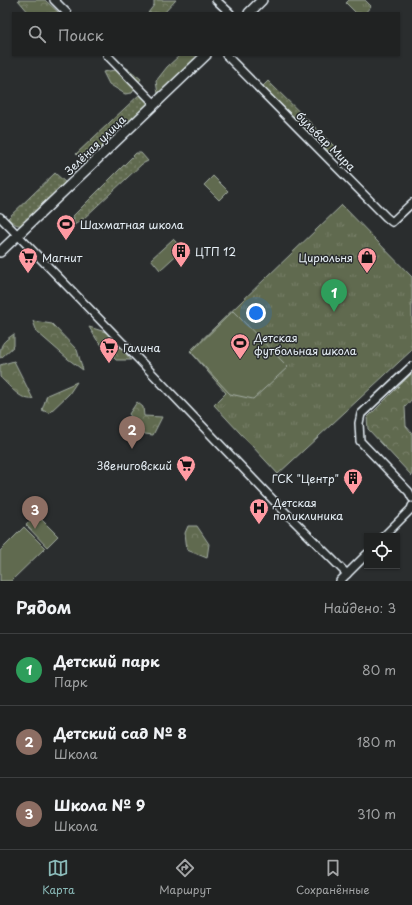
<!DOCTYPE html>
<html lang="ru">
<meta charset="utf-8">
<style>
:root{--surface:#202222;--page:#2d2f2f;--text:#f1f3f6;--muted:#a2a4a5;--line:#3d3f40;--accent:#8bbbb9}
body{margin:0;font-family:"Playpen Sans",sans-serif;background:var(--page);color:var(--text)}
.controls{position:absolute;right:12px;bottom:12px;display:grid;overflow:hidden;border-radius:0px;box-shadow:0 1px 3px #0004}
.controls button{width:36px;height:36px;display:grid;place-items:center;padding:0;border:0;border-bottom:1px solid var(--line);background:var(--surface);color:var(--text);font:20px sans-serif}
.you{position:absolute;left:256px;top:313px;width:14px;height:14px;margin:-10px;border:3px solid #fff;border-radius:50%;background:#1a73e8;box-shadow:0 0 0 6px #1a73e833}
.badge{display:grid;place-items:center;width:26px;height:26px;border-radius:50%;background:var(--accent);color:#fff;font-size:13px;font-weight:700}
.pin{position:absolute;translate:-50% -33px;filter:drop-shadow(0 1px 2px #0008)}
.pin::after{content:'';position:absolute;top:21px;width:14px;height:12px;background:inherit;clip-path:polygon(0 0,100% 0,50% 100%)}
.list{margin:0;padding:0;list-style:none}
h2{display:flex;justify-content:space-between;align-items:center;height:52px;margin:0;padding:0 16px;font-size:17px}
h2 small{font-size:13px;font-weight:400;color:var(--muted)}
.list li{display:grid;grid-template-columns:26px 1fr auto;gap:12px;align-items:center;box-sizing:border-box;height:72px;padding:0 16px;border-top:1px solid var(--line)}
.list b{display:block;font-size:15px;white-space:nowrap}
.list p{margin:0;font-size:13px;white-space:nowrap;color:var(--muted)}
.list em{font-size:13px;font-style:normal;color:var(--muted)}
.icon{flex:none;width:22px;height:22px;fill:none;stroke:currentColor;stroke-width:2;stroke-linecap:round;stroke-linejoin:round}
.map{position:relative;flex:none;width:412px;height:581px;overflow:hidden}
.search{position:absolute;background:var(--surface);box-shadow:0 1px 3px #0004;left:12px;right:12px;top:12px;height:44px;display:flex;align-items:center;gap:10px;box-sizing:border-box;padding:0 14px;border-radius:0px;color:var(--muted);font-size:15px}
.sheet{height:268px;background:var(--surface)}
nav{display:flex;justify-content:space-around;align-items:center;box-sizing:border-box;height:56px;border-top:1px solid var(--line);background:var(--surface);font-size:11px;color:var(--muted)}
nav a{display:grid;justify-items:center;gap:2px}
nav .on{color:var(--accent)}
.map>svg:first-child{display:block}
.grass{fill:url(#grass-dots);stroke:#a4aea4}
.forest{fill:url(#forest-crowns);stroke:#a4aea4}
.park{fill:url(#park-tufts);stroke:#a4aea4}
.pitch{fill:#616a50;stroke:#a4aea4}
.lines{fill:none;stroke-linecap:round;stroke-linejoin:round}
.minor-casing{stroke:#e8f1f8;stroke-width:10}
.major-casing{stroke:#e8f1f8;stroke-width:12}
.minor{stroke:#2a2d2e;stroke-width:7}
.major{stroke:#2a2d2e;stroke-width:9}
.labels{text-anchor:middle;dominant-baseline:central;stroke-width:3;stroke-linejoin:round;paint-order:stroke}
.street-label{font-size:11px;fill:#e8f1f8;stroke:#2a2d2e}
.poi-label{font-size:11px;fill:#e8f1f8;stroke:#2a2d2e;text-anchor:start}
</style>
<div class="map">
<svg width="412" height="581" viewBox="0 0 412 581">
<defs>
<pattern id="grass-dots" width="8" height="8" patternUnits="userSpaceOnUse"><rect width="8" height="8" fill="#616a50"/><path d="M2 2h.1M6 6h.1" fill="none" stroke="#78806a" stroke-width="1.8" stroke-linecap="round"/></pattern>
<pattern id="forest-crowns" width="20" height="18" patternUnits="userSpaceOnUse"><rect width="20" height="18" fill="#616a50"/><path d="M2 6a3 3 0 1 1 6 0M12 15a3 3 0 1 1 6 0" fill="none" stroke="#78806a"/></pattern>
<pattern id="park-tufts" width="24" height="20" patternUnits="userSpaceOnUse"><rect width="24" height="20" fill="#616a50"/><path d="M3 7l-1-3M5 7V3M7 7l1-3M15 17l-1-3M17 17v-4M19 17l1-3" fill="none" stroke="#78806a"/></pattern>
</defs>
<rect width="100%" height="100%" fill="#2a2d2e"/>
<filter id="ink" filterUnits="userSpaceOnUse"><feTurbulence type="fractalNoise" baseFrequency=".025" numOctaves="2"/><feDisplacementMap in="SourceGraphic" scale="8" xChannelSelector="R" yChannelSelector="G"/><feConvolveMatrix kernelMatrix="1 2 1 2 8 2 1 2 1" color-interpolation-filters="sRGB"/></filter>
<g filter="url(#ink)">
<g class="grass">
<path d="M 268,81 L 335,147 L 330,153 L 263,86 Z"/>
<path d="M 141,93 L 148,102 L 146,106 L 87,164 L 76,154 Z"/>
<path d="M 136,153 L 141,153 L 148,161 L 142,164 L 82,220 L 74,225 L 73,216 Z"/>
<path d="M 55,173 L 66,183 L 23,225 C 16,226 13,223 8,218 Z"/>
</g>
<g class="forest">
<path d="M 18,0 L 45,0 L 59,13 L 29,13 Z"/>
<path d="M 154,0 L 176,0 L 164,13 L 148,13 L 154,5 Z"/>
<path d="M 127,68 L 141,79 L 132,93 L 125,94 L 109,84 L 103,72 Z"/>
<path d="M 33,321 L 52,324 L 77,350 L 83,370 L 68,359 L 37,332 Z"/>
<path d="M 89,327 L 109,333 L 131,360 L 116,360 L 97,340 Z"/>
<path d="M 14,334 L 14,346 L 2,357 L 0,358 C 0,343 3,342 14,334 Z"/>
<path d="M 14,361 L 33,399 C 20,401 8,384 0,377 L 0,365 Z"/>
<path d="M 412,373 L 412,399 L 405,407 L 406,426 L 412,433 L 412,476 L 368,429 L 367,418 Z"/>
<path d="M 77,382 L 69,394 L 49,413 L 42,410 L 47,395 Z"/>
<path d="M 137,402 L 143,407 L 144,416 L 162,417 L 153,435 L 145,434 L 129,414 Z"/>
<path d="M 188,526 L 197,526 L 209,544 L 207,558 L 187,550 L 185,533 Z"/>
</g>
<g class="park">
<path d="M 349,0 L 365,0 L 371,6 L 365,13 L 356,13 L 346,3 Z"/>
<path d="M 180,55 L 199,55 L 158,94 L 156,81 L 167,67 Z"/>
<path d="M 342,205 L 412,277 L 412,350 L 278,474 L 214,405 L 226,393 L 190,351 Z"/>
</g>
<g class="pitch">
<path d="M 213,176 L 228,191 L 219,200 L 204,185 Z"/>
<path d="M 173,239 L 183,249 L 160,270 L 151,259 Z"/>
<path d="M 233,311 L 288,367 L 253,399 L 230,394 L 191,352 Z"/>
<path d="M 37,515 L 58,536 L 47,547 L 26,525 Z"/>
<path d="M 24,527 L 45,548 L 11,581 L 0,581 L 0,551 Z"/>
</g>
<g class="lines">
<g class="minor-casing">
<g id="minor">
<path d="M 54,0 L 67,13"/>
<path d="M 216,0 L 230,13"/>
<path d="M 107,55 L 155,104"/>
<path d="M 226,55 L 386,217 L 392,222 L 412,203"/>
<path d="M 0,217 L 147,368 L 277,504 L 347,574"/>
<path d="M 412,366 L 361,414 L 359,423 L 360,441 L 409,492 L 412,498"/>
<path d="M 384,536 L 411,509 L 412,506"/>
<path d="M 340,581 L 367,554"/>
</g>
</g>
<g class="major-casing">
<g id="major">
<path d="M 249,13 L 262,0"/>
<path d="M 0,252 L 206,55"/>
</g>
</g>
<use href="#minor" class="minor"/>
<use href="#major" class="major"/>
</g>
</g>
<defs>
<g id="stadium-pin" transform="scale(1)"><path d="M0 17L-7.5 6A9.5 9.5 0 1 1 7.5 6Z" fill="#ff9aa2" stroke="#2a2d2e"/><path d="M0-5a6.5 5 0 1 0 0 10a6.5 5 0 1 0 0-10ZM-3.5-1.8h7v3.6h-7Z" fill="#111"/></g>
<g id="building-pin" transform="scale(1)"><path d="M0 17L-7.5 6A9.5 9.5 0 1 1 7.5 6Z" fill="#ff9aa2" stroke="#2a2d2e"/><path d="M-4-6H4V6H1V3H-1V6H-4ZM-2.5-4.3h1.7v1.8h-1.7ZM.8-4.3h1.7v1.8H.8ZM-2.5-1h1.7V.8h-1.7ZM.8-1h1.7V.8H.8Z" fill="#111"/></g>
<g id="supermarket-pin" transform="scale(1)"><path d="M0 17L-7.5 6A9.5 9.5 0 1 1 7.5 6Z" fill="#ff9aa2" stroke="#2a2d2e"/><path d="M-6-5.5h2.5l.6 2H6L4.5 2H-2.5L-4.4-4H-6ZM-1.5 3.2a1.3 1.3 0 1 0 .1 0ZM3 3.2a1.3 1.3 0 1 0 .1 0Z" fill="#111"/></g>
<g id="shop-pin" transform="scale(1)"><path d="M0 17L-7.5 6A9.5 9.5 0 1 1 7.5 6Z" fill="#ff9aa2" stroke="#2a2d2e"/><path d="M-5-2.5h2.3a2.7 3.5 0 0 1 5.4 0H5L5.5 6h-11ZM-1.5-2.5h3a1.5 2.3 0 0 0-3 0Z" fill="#111"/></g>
<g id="hospital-pin" transform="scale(1)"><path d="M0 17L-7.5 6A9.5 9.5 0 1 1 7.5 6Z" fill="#ff9aa2" stroke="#2a2d2e"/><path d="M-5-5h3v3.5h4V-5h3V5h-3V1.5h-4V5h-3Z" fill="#111"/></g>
</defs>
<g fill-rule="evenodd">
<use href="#stadium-pin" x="66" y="224"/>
<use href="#building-pin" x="181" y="251"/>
<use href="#supermarket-pin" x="28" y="257"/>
<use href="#shop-pin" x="367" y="257"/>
<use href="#stadium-pin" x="240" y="343"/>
<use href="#supermarket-pin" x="109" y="347"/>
<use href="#supermarket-pin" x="186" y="465"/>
<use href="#building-pin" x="353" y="478"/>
<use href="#hospital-pin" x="259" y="508"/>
</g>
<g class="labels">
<g class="street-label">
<text transform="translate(326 141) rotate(45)">бульвар Мира</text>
<text transform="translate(95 145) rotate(-44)">Зелёная улица</text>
</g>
<g class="poi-label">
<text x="80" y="224">Шахматная школа</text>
<text x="195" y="251">ЦТП 12</text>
<text x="42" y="257">Магнит</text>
<text x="353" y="257" text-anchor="end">Цирюльня</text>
<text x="254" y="337">Детская<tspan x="254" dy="13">футбольная школа</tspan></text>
<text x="123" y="347">Галина</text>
<text x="172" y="465" text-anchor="end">Звениговский</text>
<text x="339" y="478" text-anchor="end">ГСК "Центр"</text>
<text x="273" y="502">Детская<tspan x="273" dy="13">поликлиника</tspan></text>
</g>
</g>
</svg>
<div class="controls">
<button><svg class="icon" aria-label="locate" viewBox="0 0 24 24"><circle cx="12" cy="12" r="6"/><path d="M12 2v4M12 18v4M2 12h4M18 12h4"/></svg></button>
</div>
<div class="you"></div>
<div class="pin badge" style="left:334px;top:312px;background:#2e9e5b">1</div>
<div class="pin badge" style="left:132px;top:449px;background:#8d6e63">2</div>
<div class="pin badge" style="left:35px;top:529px;background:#8d6e63">3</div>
<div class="search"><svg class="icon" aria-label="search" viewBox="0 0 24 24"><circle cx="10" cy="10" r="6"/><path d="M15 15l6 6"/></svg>Поиск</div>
</div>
<section class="sheet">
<h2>Рядом<small>Найдено: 3</small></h2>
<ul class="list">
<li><span class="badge" style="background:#2e9e5b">1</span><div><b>Детский парк</b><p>Парк</p></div><em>80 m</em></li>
<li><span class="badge" style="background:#8d6e63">2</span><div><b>Детский сад № 8</b><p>Школа</p></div><em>180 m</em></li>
<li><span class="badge" style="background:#8d6e63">3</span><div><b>Школа № 9</b><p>Школа</p></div><em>310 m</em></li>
</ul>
</section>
<nav>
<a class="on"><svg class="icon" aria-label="map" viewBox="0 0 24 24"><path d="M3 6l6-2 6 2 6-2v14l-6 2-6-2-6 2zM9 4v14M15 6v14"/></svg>Карта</a>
<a><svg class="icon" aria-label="directions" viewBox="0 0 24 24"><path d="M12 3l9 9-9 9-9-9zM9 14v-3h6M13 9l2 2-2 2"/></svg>Маршрут</a>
<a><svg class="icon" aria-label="saved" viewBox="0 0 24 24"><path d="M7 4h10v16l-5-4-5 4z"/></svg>Сохранённые</a>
</nav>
